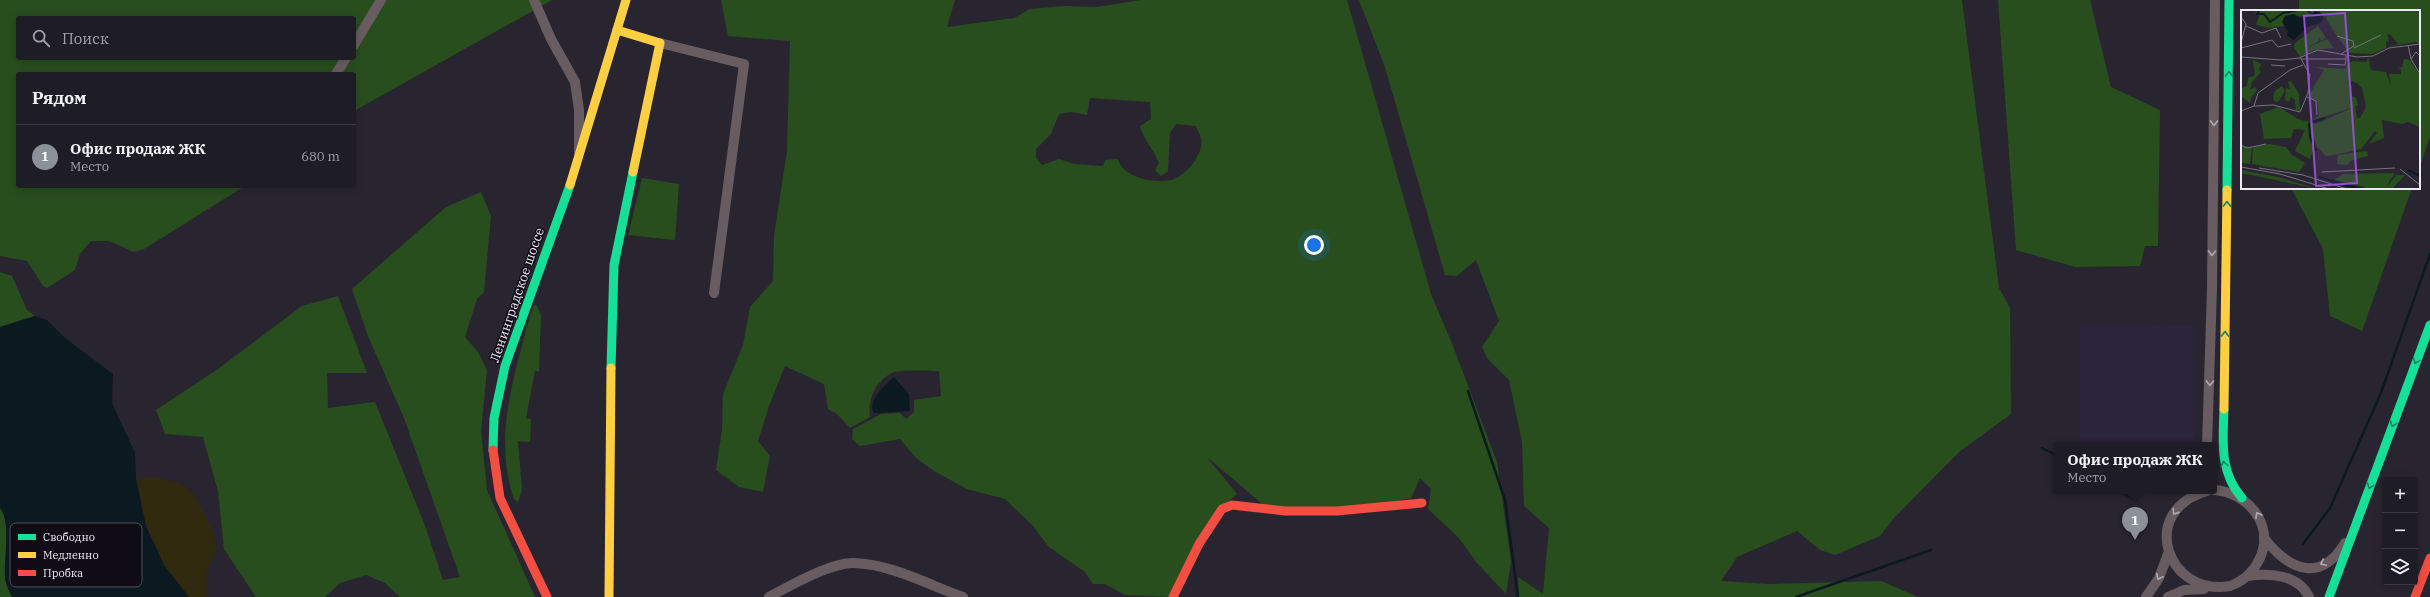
<!DOCTYPE html>
<html lang="ru">
<meta charset="utf-8">
<style>
:root{--surface:#1e1c24;--page:#26252c;--text:#f1f3f6;--muted:#a1a1a6;--line:#3c3a41;--accent:#8c9099}
body{margin:0;font-family:"IBM Plex Serif",serif;background:var(--page);color:var(--text)}
.controls{position:absolute;right:12px;bottom:12px;display:grid;overflow:hidden;border-radius:4px;box-shadow:0 2px 10px #0003}
.controls button{width:36px;height:36px;display:grid;place-items:center;padding:0;border:0;border-bottom:1px solid var(--line);background:var(--surface);color:var(--text);font:20px sans-serif}
.you{position:absolute;left:1314px;top:245px;width:14px;height:14px;margin:-10px;border:3px solid #fff;border-radius:50%;background:#1a73e8;box-shadow:0 0 0 6px #1a73e833}
.badge{display:grid;place-items:center;width:26px;height:26px;border-radius:50%;background:var(--accent);color:#fff;font-size:13px;font-weight:700}
.pin{position:absolute;translate:-50% -33px;filter:drop-shadow(0 1px 2px #0008)}
.pin::after{content:'';position:absolute;top:21px;width:14px;height:12px;background:inherit;clip-path:polygon(0 0,100% 0,50% 100%)}
.popup{position:absolute;left:2053px;top:442px;width:164px;height:52px;box-sizing:border-box;display:grid;place-content:center;border-radius:4px;background:var(--surface);filter:drop-shadow(0 1px 3px #0005);font-size:13px;white-space:nowrap;color:var(--muted)}
.popup b{font-size:15px;color:var(--text)}
.popup::after{content:'';position:absolute;left:50%;top:100%;margin-left:-8px;border:8px solid transparent;border-top-color:var(--surface)}
.list{margin:0;padding:0;list-style:none}
h2{display:flex;justify-content:space-between;align-items:center;height:52px;margin:0;padding:0 16px;font-size:17px}
h2 small{font-size:13px;font-weight:400;color:var(--muted)}
.list li{display:grid;grid-template-columns:26px 1fr auto;gap:12px;align-items:center;box-sizing:border-box;height:64px;padding:0 16px;border-top:1px solid var(--line)}
.list b{display:block;font-size:15px;white-space:nowrap}
.list p{margin:0;font-size:13px;white-space:nowrap;color:var(--muted)}
.list em{font-size:13px;font-style:normal;color:var(--muted)}
.icon{flex:none;width:22px;height:22px;fill:none;stroke:currentColor;stroke-width:2;stroke-linecap:round;stroke-linejoin:round}
.map{position:relative;flex:none;width:2430px;height:597px;overflow:hidden}
.search{position:absolute;background:var(--surface);box-shadow:0 2px 10px #0003;left:16px;top:16px;width:340px;height:44px;display:flex;align-items:center;gap:10px;box-sizing:border-box;padding:0 14px;border-radius:4px;color:var(--muted);font-size:15px}
.panel{position:absolute;background:var(--surface);box-shadow:0 2px 10px #0003;left:16px;top:72px;width:340px;height:116px;border-radius:4px}
.map>svg:first-child{display:block}
.built{fill:#2c233c}
.green{fill:#294e1d;fill-rule:evenodd}
.sand{fill:#322a0f}
.water{fill:#0b1920}
.lines{fill:none;stroke-linecap:round;stroke-linejoin:round}
.stream{stroke:#0b1920;stroke-width:2.5}
.street{stroke:#685c60;stroke-width:10}
.fast{stroke:#16e098;stroke-width:9}
.slow{stroke:#ffcf43;stroke-width:9}
.jam{stroke:#f24e42;stroke-width:9}
.oneway{stroke:#13815d}
.oneway2{stroke:#b1a9b2}
.labels{text-anchor:middle;dominant-baseline:central;stroke-width:3;stroke-linejoin:round;paint-order:stroke}
.street-label{font-size:13px;fill:#ece8f6;stroke:#0f0c15}
.inset-river{fill:none;stroke:#0b1920;stroke-width:2}
.inset-road{fill:none;stroke:#76737f;stroke-width:1}
.view{fill:#9252ca;fill-opacity:0.15;stroke:#9252ca;stroke-width:2}
.inset-edge{fill:none;stroke:#ece8f6;stroke-width:2}
.key{fill:#0f0c15;stroke:#514e58;stroke-width:1}
.key-label{font-size:11px;fill:#ece8f6}
</style>
<div class="map">
<svg width="2430" height="597" viewBox="0 0 2430 597">
<rect width="100%" height="100%" fill="#282530"/>
<path class="built" d="M 2080,324 L 2194,325 L 2194,445 L 2079,444 Z"/>
<g class="green">
<path d="M 0,0 L 552,0 L 354,111 L 354,74 L 18,74 L 18,186 L 245,186 L 144,249 L 134,252 L 109,241 L 91,241 L 80,254 L 75,270 L 47,288 L 43,286 L 27,261 L 0,256 ZM 18,18 L 354,18 L 354,58 L 18,58 Z"/>
<path d="M 721,0 L 955,0 L 947,27 L 1014,18 L 1030,9 L 1064,6 L 1097,7 L 1141,0 L 1347,0 L 1431,294 L 1453,346 L 1497,462 L 1511,562 L 1506,594 L 1477,563 L 1458,537 L 1428,509 L 1431,489 L 1420,478 L 1411,498 L 1359,508 L 1267,508 L 1207,457 L 1237,494 L 1214,514 L 1174,597 L 1125,595 L 1105,584 L 1093,584 L 1085,572 L 1049,547 L 1033,526 L 1005,499 L 967,489 L 934,471 L 916,458 L 900,439 L 860,446 L 852,439 L 853,429 L 881,414 L 900,413 L 906,419 L 914,412 L 914,400 L 941,396 L 939,371 C 929,371 901,369 892,373 C 876,380 867,401 870,417 L 850,428 L 837,414 L 828,409 L 824,384 L 785,366 L 769,406 L 758,441 L 770,456 L 763,492 L 739,487 L 716,470 L 722,430 L 723,394 L 743,345 L 750,307 L 773,281 L 774,236 L 787,151 L 790,41 L 728,36 ZM 1090,98 L 1150,102 L 1151,119 L 1140,126 C 1142,137 1154,150 1159,163 L 1155,170 L 1161,176 L 1168,171 L 1170,133 L 1176,124 L 1196,126 C 1197,130 1200,134 1201,138 C 1205,153 1185,177 1171,180 C 1153,184 1122,177 1118,159 L 1105,160 L 1103,166 L 1074,164 L 1059,159 L 1042,165 L 1036,158 L 1036,149 L 1051,134 L 1059,114 L 1071,112 L 1087,115 Z"/>
<path d="M 1359,0 L 1962,0 L 1999,288 L 2010,308 L 2011,414 L 1959,452 L 1894,518 L 1880,536 L 1835,555 L 1820,550 L 1797,531 L 1737,557 L 1721,581 L 1768,584 L 1881,581 L 1918,597 L 1519,597 L 1518,577 L 1543,594 L 1549,528 L 1524,506 L 1522,442 L 1509,380 L 1487,358 L 1482,347 L 1499,321 L 1476,260 L 1457,276 L 1445,275 L 1385,67 Z"/>
<path d="M 1998,0 L 2090,0 L 2111,87 L 2160,110 L 2158,246 L 2145,246 L 2140,266 L 2075,267 L 2016,250 Z"/>
<path d="M 2299,0 L 2430,0 L 2430,137 L 2419,169 L 2419,11 L 2299,11 Z"/>
<path d="M 642,178 L 679,184 L 675,240 L 628,235 Z"/>
<path d="M 2291,188 L 2412,188 L 2362,331 L 2330,316 L 2323,249 Z"/>
<path d="M 481,192 L 491,216 L 484,292 L 477,299 L 465,337 L 478,352 L 487,370 L 481,431 L 487,490 L 535,597 L 400,597 L 385,583 L 366,575 L 340,583 L 325,597 L 256,597 L 224,549 L 218,491 L 203,437 L 165,434 L 156,410 L 218,369 L 302,306 L 338,296 L 367,373 L 327,373 L 328,408 L 375,402 L 424,523 L 443,580 L 460,577 L 404,418 L 368,336 L 352,289 L 446,207 Z"/>
<path d="M 0,272 L 12,276 L 27,310 L 35,316 L 0,327 Z"/>
<path d="M 534,305 L 537,306 L 541,315 L 539,371 L 535,371 L 526,418 L 531,419 L 530,442 L 518,441 L 522,490 L 518,502 L 514,499 C 498,452 506,408 518,361 C 523,342 527,323 534,305 Z"/>
<path d="M 0,508 C 11,520 4,559 5,576 C 5,583 9,590 12,597 L 0,597 Z"/>
</g>
<path class="sand" d="M 153,477 L 179,483 L 194,494 L 213,531 L 217,548 L 206,574 L 207,597 L 189,597 L 164,565 L 146,526 L 136,479 Z"/>
<g class="water">
<path d="M 35,316 L 47,320 L 65,338 L 113,374 L 112,403 L 135,453 L 136,479 L 146,526 L 164,565 L 189,597 L 12,597 C 9,590 5,583 5,576 C 4,559 11,520 0,508 L 0,327 Z"/>
<path d="M 894,377 L 909,394 L 910,411 L 874,413 C 866,402 886,384 894,377 Z"/>
</g>
<g class="lines">
<g class="stream">
<path d="M 1468,391 L 1505,500 L 1518,597"/>
<path d="M 2042,448 L 2056,455"/>
<path d="M 2119,491 L 2136,500 L 2142,491"/>
<path d="M 2303,544 L 2330,508 L 2381,393 L 2430,254"/>
<path d="M 1796,597 L 1931,550"/>
</g>
<g class="street">
<path d="M 534,0 L 551,39 L 575,82 L 579,110 L 579,152"/>
<path d="M 660,43 L 744,64 L 714,293"/>
<path d="M 354,45 L 381,0"/>
<path d="M 336,74 L 346,58"/>
<path d="M 2207,445 L 2212,289 L 2215,0"/>
<path d="M 2207,491 C 2137,511 2167,597 2230,586 C 2244,581 2254,571 2260,558 C 2275,524 2247,492 2214,490"/>
<path d="M 2264,538 C 2289,570 2320,584 2345,543"/>
<path d="M 2248,576 C 2269,573 2298,574 2309,597"/>
<path d="M 769,597 C 789,586 832,562 854,563 C 891,564 929,585 963,597"/>
<path d="M 2146,597 L 2159,578 L 2168,554"/>
<path d="M 2168,597 L 2184,590 L 2204,589"/>
</g>
<g class="fast">
<path d="M 2227,190 L 2229,0"/>
<path d="M 611,368 L 614,265 L 633,172"/>
<path d="M 2224,409 C 2223,441 2219,472 2242,498"/>
<path d="M 493,450 L 494,418 L 505,366 L 570,185"/>
<path d="M 2329,597 L 2430,325"/>
</g>
<g class="slow">
<path d="M 617,30 L 660,43 L 633,172"/>
<path d="M 570,185 L 626,0"/>
<path d="M 2224,409 L 2227,190"/>
<path d="M 609,597 L 611,368"/>
</g>
<g class="jam">
<path d="M 493,450 L 500,498 L 547,597"/>
<path d="M 1173,597 L 1199,544 L 1222,509 L 1232,505 L 1285,511 L 1337,511 L 1422,503"/>
<path d="M 2415,597 L 2430,558"/>
</g>
</g>
<defs><path id="oneway-chevron" d="M-2-3.5L2.5 0L-2 3.5" fill="none" stroke-width="1.6" stroke-linecap="round" stroke-linejoin="round"/></defs>
<g class="oneway">
<use href="#oneway-chevron" transform="translate(2229 74) rotate(-89)"/>
<use href="#oneway-chevron" transform="translate(2227 204) rotate(-89)"/>
<use href="#oneway-chevron" transform="translate(2225 334) rotate(-89)"/>
<use href="#oneway-chevron" transform="translate(2416 361) rotate(110)"/>
<use href="#oneway-chevron" transform="translate(2393 424) rotate(110)"/>
<use href="#oneway-chevron" transform="translate(2224 464) rotate(-101)"/>
<use href="#oneway-chevron" transform="translate(2370 486) rotate(110)"/>
</g>
<g class="oneway2">
<use href="#oneway-chevron" transform="translate(2214 123) rotate(91)"/>
<use href="#oneway-chevron" transform="translate(2212 253) rotate(91)"/>
<use href="#oneway-chevron" transform="translate(2210 383) rotate(91)"/>
<use href="#oneway-chevron" transform="translate(2175 512) rotate(125)"/>
<use href="#oneway-chevron" transform="translate(2258 515) rotate(-119)"/>
<use href="#oneway-chevron" transform="translate(2323 563) rotate(155)"/>
<use href="#oneway-chevron" transform="translate(2159 577) rotate(116)"/>
</g>
<g class="labels">
<g class="street-label">
<text transform="translate(517 295) rotate(-71)">Ленинградское шоссе</text>
</g>
</g>
<g transform="translate(2241 10)">
<rect width="179" height="179" fill="#282530"/>
<path d="M 16,0 L 65,0 L 69,5 L 42,8 L 43,16 L 28,18 L 15,15 L 18,6 L 14,4 ZM 69,0 L 179,0 L 179,34 L 175,32 L 146,37 L 157,34 L 149,24 L 146,25 L 148,31 L 145,32 L 145,38 L 132,44 L 108,43 L 88,14 L 85,8 L 86,4 L 83,7 L 78,1 L 71,3 ZM 77,16 L 85,28 L 80,31 L 78,28 L 78,31 L 66,38 L 86,29 L 93,38 L 73,40 L 59,47 L 53,37 L 54,33 ZM 127,47 L 130,60 L 145,62 L 150,76 L 148,64 L 160,64 L 160,59 L 157,59 L 161,57 L 163,49 L 169,50 L 179,65 L 179,117 L 167,112 L 161,114 L 141,110 L 143,128 L 128,134 L 136,123 L 134,121 L 120,139 L 93,145 L 85,146 L 76,137 L 72,126 L 73,137 L 69,149 L 54,141 L 64,120 L 53,119 L 50,128 L 23,129 L 19,104 L 38,97 L 57,109 L 75,114 L 113,97 L 70,111 L 78,105 L 76,92 L 68,88 L 68,85 L 83,60 L 74,57 L 105,59 L 106,54 L 111,51 L 126,52 ZM 107,70 L 116,73 L 121,78 L 125,97 L 119,108 L 116,108 L 114,97 L 117,95 L 115,88 L 111,86 ZM 12,50 L 20,54 L 18,59 L 20,62 L 11,72 L 9,80 L 15,77 L 16,81 L 11,86 L 9,93 L 1,87 L 0,78 L 6,76 L 7,68 L 14,65 ZM 50,71 L 58,84 L 59,101 L 55,100 L 54,90 L 50,87 L 48,92 L 44,90 L 45,78 L 49,79 L 47,72 ZM 41,76 L 44,81 L 37,92 L 33,91 L 32,86 L 34,81 ZM 28,134 L 45,137 L 51,145 L 64,153 L 58,162 L 11,154 L 12,137 ZM 0,135 L 11,138 L 9,154 L 0,153 ZM 126,141 L 127,146 L 109,151 L 107,155 L 96,154 L 97,145 ZM 0,160 L 37,167 L 77,179 L 0,163 ZM 152,163 L 154,164 L 149,170 L 146,177 L 155,165 L 164,165 L 151,179 L 121,179 L 124,177 L 93,170 L 102,164 Z" fill="#294e1d" fill-rule="evenodd"/>
<path d="M 74,1 L 81,4 L 82,8 L 79,13 L 66,17 L 53,30 L 46,26 L 47,21 L 41,12 L 44,6 L 53,4 L 59,8 L 69,6 Z" fill="#0b1920"/>
<path class="inset-river" d="M 18,0 L 16,4 L 23,4 L 29,12 L 42,3 L 57,0M 70,112 L 84,108M 68,113 L 69,127 L 75,141M 167,160 L 179,166M 78,167 L 118,179"/>
<path class="inset-road" d="M 0,7 L 5,14 L 0,33M 5,16 L 21,23 L 35,18 L 40,28M 96,26 L 112,31 L 113,36 L 100,44M 167,35 L 170,49 L 179,64M 0,38 L 31,30 L 37,37 L 50,34M 113,38 L 140,25M 0,47 L 40,50 L 58,48 L 77,40 L 116,47 L 132,46 L 148,38 L 179,34M 60,49 L 105,49 L 105,46M 170,49 L 175,42 L 179,46M 87,54 L 104,55 L 105,49M 30,55 L 44,56M 66,87 L 75,91 L 76,105M 13,96 L 32,95 L 59,102 L 67,83 L 69,65 L 59,47M 0,101 L 13,96 L 17,83 L 49,60 L 62,55M 0,135 L 6,138 L 25,134M 0,157 L 39,164 L 88,179M 18,158 L 62,165 L 106,179M 159,159 L 179,175M 81,162 L 154,158"/>
<path class="view" d="M 104,3 L 116,173 L 75,176 L 63,6 Z"/>
<rect width="179" height="179" class="inset-edge"/>
</g>
<rect x="10" y="523" width="132" height="64" rx="6" class="key"/>
<rect x="18" y="534" width="18" height="6" fill="#16e098"/>
<rect x="18" y="552" width="18" height="6" fill="#ffcf43"/>
<rect x="18" y="570" width="18" height="6" fill="#f24e42"/>
<g class="key-label">
<text x="43" y="541">Свободно</text>
<text x="43" y="559">Медленно</text>
<text x="43" y="577">Пробка</text>
</g>
</svg>
<div class="controls">
<button>+</button>
<button>−</button>
<button><svg class="icon" aria-label="layers" viewBox="0 0 24 24"><path d="M12 4l9 5-9 5-9-5zM3 14l9 5 9-5"/></svg></button>
</div>
<div class="you"></div>
<div class="pin badge" style="left:2135px;top:540px">1</div>
<div class="popup"><b>Офис продаж ЖК</b>Место</div>
<div class="search"><svg class="icon" aria-label="search" viewBox="0 0 24 24"><circle cx="10" cy="10" r="6"/><path d="M15 15l6 6"/></svg>Поиск</div>
<section class="panel">
<h2>Рядом<small></small></h2>
<ul class="list">
<li><span class="badge">1</span><div><b>Офис продаж ЖК</b><p>Место</p></div><em>680 m</em></li>
</ul>
</section>
</div>
